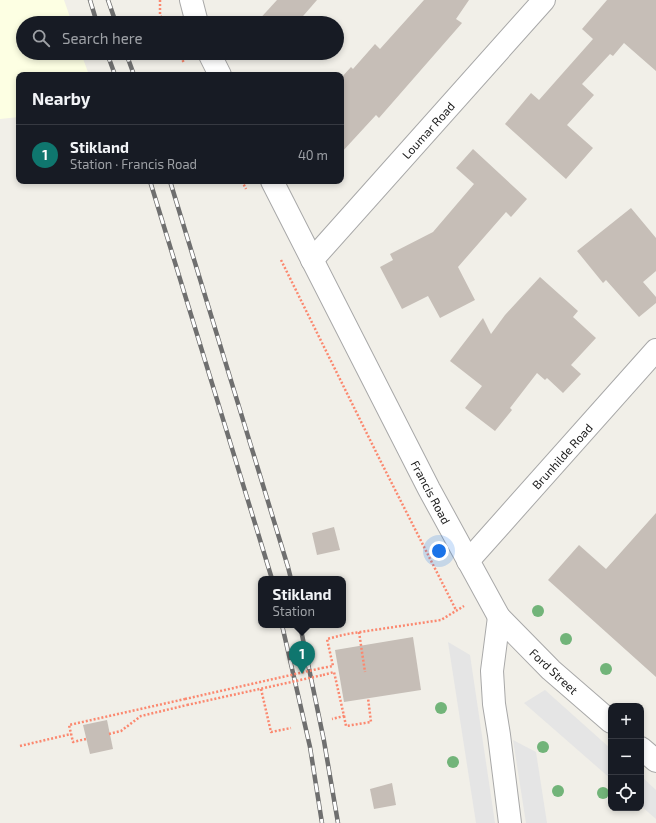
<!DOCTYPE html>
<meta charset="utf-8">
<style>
:root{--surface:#171b24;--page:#242831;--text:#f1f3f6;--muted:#9ea1a6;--line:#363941;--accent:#0f766e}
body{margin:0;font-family:"Exo 2",sans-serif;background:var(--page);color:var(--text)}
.controls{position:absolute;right:12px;bottom:12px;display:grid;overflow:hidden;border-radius:8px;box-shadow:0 2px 6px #0003}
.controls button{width:36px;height:36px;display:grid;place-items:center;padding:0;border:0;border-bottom:1px solid var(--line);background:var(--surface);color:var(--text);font:20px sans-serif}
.you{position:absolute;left:439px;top:551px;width:14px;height:14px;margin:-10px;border:3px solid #fff;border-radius:50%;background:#1a73e8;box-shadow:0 0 0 6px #1a73e833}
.badge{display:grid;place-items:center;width:26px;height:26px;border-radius:50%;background:var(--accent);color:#fff;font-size:13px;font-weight:700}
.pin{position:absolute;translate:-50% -33px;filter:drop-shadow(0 1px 2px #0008)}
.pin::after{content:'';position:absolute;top:21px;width:14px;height:12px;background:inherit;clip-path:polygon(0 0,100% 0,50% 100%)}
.popup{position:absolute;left:258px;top:576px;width:88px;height:52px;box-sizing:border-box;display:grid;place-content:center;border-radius:8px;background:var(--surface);filter:drop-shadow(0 1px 3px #0005);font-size:13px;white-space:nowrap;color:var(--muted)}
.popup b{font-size:15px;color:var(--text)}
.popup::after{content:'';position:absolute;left:50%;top:100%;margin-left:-8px;border:8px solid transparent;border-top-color:var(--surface)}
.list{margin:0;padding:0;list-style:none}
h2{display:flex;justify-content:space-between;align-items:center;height:52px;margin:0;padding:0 16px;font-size:17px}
h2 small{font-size:13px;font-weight:400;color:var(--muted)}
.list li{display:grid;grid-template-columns:26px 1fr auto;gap:12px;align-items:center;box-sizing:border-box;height:60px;padding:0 16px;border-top:1px solid var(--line)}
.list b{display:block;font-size:15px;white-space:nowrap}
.list p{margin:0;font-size:13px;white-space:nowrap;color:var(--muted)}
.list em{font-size:13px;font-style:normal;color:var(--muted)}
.icon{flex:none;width:22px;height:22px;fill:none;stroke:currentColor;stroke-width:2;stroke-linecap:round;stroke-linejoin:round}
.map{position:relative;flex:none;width:656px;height:823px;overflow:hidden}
.search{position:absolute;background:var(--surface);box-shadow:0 2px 6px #0003;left:16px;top:16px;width:328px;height:44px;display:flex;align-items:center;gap:10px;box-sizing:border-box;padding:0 14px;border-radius:22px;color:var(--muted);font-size:15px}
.panel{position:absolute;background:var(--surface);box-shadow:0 2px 6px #0003;left:16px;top:72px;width:328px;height:112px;border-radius:8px}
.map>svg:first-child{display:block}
.education{fill:#fdffe3}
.parking{fill:#e5e5e5}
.building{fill:#c6beb7}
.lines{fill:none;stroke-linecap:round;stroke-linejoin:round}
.minor-casing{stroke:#a8a8a8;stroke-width:24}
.path{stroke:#fb886f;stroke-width:2.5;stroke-dasharray:2 2;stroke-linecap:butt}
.minor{stroke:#fff;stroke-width:22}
.rail-casing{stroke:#6f6f6f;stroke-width:4.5}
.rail{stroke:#fff;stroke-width:3;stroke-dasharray:9;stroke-linecap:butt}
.path-bridge{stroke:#fb886f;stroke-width:2.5;stroke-dasharray:2 2;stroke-linecap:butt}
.tree{fill:#72b479}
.labels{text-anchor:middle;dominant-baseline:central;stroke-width:4;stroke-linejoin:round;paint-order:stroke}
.street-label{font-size:12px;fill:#212121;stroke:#fff}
</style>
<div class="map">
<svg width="656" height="823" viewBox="0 0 656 823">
<rect width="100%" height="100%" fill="#f1efe8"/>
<path class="education" d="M 0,0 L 64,0 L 72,23 L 23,23 L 23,53 L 81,53 L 89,75 L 19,75 L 19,117 L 0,119 Z"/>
<g class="parking">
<path d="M 448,642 L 470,655 L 495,823 L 476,823 Z"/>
<path d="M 545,690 L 611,749 L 611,779 L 524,703 Z"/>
<path d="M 513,740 L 536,752 L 547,823 L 526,823 Z"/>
<path d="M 641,776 L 656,790 L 656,819 L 641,806 Z"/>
</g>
<g class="building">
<path d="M 277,0 L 317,0 L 297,23 L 256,23 Z"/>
<path d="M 424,0 L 469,0 L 456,19 L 462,23 L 379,118 L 376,115 L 341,153 L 341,78 L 351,67 L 353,69 L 375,44 L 380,49 Z"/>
<path d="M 607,0 L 656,0 L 656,71 L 624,43 L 613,56 L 610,54 L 582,84 L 594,95 L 567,125 L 593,148 L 566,179 L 505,124 L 531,93 L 539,100 L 593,39 L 582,29 Z"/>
<path d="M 473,149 L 527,199 L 511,217 L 506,212 L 458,267 L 475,300 L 440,318 L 428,296 L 402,309 L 380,267 L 393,260 L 390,254 L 433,232 L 474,184 L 456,168 Z"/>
<path d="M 631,208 L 656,238 L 656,271 L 643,282 L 656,297 L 656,303 L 639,317 L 606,280 L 603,283 L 577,251 Z"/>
<path d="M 540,277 L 578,311 L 573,317 L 596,338 L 571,365 L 581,374 L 563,393 L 547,378 L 545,380 L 537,373 L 510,408 L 512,410 L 495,431 L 465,408 L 482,386 L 450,361 L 483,318 L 491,334 L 505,315 Z"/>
<path d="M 656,513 L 656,677 L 548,580 L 579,545 L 606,569 Z"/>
<path d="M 334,527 L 340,550 L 317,555 L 312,533 Z"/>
<path d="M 413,637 L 421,690 L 344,702 L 335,650 Z"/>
<path d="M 107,720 L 113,749 L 90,754 L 83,725 Z"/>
<path d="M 392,783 L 396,805 L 374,809 L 370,789 Z"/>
</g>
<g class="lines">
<g class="minor-casing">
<g id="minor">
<path d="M 191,0 L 197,23"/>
<path d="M 209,53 L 220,75"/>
<path d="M 272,181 L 429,489 L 499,617 L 551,670 L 611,722"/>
<path d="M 312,260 L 544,0"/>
<path d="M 468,561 L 656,350"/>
<path d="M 499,617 L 492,671 L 494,704 L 499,735 L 510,823"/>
<path d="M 641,748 L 656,761"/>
</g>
</g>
<g class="path">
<path d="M 160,0 L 160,15 L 164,23"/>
<path d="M 179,53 L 184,63"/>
<path d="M 242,181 L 246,189"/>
<path d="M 281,260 L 380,460 L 456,610"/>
<path d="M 359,632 L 365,672"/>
<path d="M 322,668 L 333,666 L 327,639 L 347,634 L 441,620 L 464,606"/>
<path d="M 323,675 L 334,672 L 344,716 L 332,719"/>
<path d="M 261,689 L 271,732 L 291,728"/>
<path d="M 344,716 L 346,726 L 371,722 L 368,698"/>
<path d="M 109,734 L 121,731 L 141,716 L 187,705"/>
<path d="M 86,739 L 73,742 L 69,725 L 185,699"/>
<path d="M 20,746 L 71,734"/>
</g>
<use href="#minor" class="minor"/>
<g class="rail-casing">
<g id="rail">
<path d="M 90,0 L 97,23"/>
<path d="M 108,0 L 116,23"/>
<path d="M 107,53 L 115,75"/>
<path d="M 126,53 L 134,75"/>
<path d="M 150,181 L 272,579"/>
<path d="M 170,181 L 288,567 L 291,579"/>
<path d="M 282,625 L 310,747 L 322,823"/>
<path d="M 300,625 L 324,741 L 338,823"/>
</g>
</g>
<use href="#rail" class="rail"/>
<g class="path-bridge">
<path d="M 185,699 L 322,668"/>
<path d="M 187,705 L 323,675"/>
</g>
</g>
<g class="tree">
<circle cx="538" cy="611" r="6"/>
<circle cx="566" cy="639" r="6"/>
<circle cx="606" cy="669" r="6"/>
<circle cx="441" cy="708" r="6"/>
<circle cx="543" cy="747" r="6"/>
<circle cx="453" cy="762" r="6"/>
<circle cx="558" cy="791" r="6"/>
<circle cx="603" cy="793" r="6"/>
</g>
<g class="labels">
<g class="street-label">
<text transform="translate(428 130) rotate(-48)">Loumar Road</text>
<text transform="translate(562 456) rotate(-48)">Brunhilde Road</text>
<text transform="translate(431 492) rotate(62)">Francis Road</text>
<text transform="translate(554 671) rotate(43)">Ford Street</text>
</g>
</g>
</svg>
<div class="controls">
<button>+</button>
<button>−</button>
<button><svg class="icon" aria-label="locate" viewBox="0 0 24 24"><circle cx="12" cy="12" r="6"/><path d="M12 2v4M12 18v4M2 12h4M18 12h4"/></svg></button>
</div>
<div class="you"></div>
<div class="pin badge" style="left:302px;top:674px">1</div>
<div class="popup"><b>Stikland</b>Station</div>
<div class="search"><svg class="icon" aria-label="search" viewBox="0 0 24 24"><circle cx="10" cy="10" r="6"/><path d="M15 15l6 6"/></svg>Search here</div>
<section class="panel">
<h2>Nearby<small></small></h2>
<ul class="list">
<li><span class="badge">1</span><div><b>Stikland</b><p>Station · Francis Road</p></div><em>40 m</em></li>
</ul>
</section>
</div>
